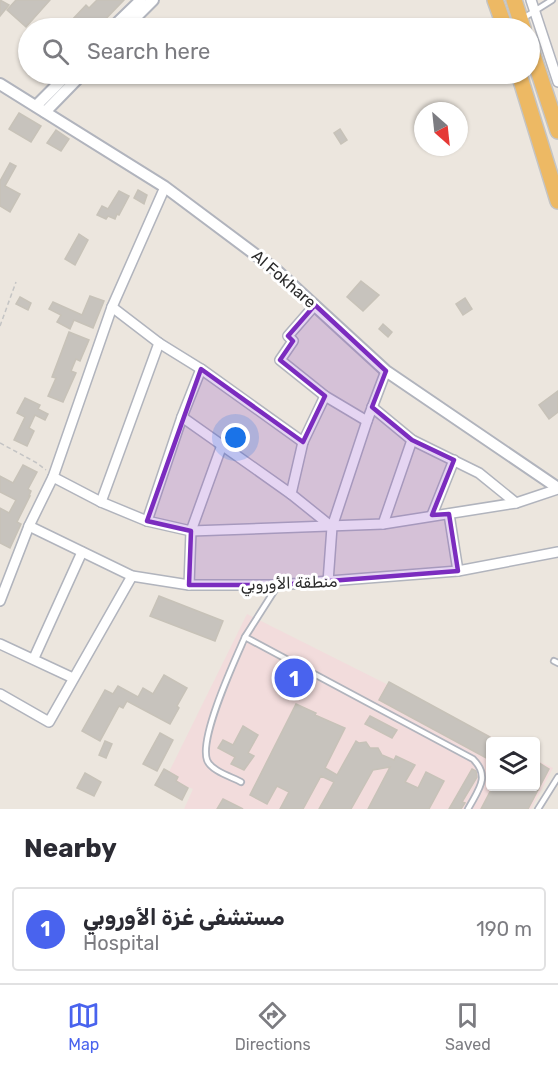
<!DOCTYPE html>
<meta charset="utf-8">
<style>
:root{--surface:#fff;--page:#f7f7f7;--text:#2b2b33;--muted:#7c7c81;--line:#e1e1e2;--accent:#4963ee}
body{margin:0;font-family:Rubik,Vazirmatn,sans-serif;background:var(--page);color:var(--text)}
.controls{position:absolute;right:18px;bottom:18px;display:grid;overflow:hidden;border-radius:6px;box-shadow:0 2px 4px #0004}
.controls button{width:54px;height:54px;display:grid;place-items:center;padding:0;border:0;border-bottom:2px solid var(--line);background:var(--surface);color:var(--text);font:30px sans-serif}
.compass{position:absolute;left:414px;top:102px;width:54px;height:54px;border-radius:50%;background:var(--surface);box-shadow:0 2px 4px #0004;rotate:153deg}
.you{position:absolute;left:236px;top:438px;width:21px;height:21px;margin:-15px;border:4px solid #fff;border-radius:50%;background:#1a73e8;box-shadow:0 0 0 9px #1a73e833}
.badge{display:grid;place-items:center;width:39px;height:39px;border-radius:50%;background:var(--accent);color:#fff;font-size:20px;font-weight:700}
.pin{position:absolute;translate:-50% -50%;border:3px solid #fff;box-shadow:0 2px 6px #0006}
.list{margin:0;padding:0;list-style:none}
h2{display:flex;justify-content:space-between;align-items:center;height:78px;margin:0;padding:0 24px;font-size:26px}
h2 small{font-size:20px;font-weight:400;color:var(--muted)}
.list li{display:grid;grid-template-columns:39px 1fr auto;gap:18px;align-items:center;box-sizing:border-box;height:84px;margin:0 12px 12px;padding:0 12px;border:2px solid var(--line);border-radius:6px}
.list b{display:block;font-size:22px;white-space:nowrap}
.list p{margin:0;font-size:20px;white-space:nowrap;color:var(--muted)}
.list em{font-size:20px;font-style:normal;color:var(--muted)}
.icon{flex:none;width:33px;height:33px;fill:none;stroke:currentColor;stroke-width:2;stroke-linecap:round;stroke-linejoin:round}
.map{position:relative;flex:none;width:558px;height:809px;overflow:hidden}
.search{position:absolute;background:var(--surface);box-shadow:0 2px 4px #0004;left:18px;right:18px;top:18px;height:66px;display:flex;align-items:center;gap:15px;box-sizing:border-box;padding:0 21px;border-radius:33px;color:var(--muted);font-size:22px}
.sheet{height:174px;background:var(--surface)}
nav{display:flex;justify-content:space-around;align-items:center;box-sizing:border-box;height:84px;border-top:2px solid var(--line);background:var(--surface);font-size:16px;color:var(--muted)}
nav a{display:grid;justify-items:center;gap:3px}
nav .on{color:var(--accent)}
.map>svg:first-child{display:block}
.medical{fill:#f2dcdc}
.building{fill:#c7c3bd;stroke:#c7c2b8;stroke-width:1.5}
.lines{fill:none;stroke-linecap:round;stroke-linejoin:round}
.service-casing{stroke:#b1b4bd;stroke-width:8}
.minor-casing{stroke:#b1b4bd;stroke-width:12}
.tertiary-casing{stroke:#b1b4bd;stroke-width:14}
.trunk-casing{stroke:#c4c4c4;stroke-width:18}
.path{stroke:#c4c4c4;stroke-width:1.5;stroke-dasharray:4.5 3;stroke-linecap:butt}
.service{stroke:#fff;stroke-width:4.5}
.minor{stroke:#fff;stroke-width:9}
.tertiary{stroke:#fff;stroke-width:10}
.trunk{stroke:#edb964;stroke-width:15}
.marked{fill:#7b2cbf;fill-opacity:0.2;stroke:#7b2cbf;stroke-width:4.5;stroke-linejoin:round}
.labels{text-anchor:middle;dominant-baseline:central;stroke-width:6;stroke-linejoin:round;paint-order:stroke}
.street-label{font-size:16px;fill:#2b2b2b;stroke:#fff}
</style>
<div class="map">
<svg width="558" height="809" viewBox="0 0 558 809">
<rect width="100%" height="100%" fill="#ece6de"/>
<path class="medical" d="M 247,614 L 500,741 L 490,742 L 490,786 L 536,786 L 536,760 L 553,768 L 531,809 L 184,809 L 193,789 L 166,778 Z"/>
<g class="building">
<path d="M 0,0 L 9,5 L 0,16 Z"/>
<path d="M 16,0 L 50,0 L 26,27 L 7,10 Z"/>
<path d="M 97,0 L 124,0 L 97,28 L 79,28 L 71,21 L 86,5 L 89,8 Z"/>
<path d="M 19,113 L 41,126 L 31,142 L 9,129 Z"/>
<path d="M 340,129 L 347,140 L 341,144 L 334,133 Z"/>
<path d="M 56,130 L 69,139 L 61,151 L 47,143 Z"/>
<path d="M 10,163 L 16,166 L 5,186 L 20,194 L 10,212 L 0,206 L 0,181 Z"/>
<path d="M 138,190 L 147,195 L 144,204 L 134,198 Z"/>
<path d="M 119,191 L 129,196 L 119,215 L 117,214 L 115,219 L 108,216 L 106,219 L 97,215 L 102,206 L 108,209 Z"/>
<path d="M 79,234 L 88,240 L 75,265 L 65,259 Z"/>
<path d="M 361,281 L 379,295 L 363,311 L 347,297 Z"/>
<path d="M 90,296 L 104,301 L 93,328 L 74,320 L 70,329 L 57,322 L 61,315 L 49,309 L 53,302 L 82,315 Z"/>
<path d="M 20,297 L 31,303 L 28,310 L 16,304 Z"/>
<path d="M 465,298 L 472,309 L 463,315 L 456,304 Z"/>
<path d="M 383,324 L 392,332 L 388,337 L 379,329 Z"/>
<path d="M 69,332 L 89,340 L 80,361 L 76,359 L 71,371 L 76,373 L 63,402 L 48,396 L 56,378 L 52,377 Z"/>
<path d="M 558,391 L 558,412 L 549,419 L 539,405 Z"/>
<path d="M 25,398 L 40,405 L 38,409 L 48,414 L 45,420 L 35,415 L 29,428 L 34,431 L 27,446 L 14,440 L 25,417 L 17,413 Z"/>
<path d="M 23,465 L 37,472 L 28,489 L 31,491 L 29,496 L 30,496 L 17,522 L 21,524 L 10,548 L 0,543 L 0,508 L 9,513 L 16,500 L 0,492 L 0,476 L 13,483 Z"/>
<path d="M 159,596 L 223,621 L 215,641 L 150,616 Z"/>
<path d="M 280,670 L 291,676 L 286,684 L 276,678 Z"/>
<path d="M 164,675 L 187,688 L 177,706 L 179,708 L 170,724 L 127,701 L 123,708 L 119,706 L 100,741 L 82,731 L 105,690 L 113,694 L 118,686 L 138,697 L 143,688 L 153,694 Z"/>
<path d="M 389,682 L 490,737 L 490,760 L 379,700 Z"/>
<path d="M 296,704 L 316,713 L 315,715 L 345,728 L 325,768 L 337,775 L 356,741 L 359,743 L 366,742 L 370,748 L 378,748 L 382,755 L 394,760 L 396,756 L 415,765 L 405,782 L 418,788 L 426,772 L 444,781 L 429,809 L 368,809 L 390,767 L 373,770 L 351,809 L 319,809 L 334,782 L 321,776 L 303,809 L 280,809 L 289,792 L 277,786 L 267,804 L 250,795 Z"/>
<path d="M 370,716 L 397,730 L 392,738 L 365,724 Z"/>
<path d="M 243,726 L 258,735 L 248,753 L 254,756 L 244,770 L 231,764 L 235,757 L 218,748 L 223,740 L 233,745 Z"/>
<path d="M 160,733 L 173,740 L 157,771 L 143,764 Z"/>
<path d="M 105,741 L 112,744 L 106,758 L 99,755 Z"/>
<path d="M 536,761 L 549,769 L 528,809 L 481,809 L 493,786 L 536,786 Z"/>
<path d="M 164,769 L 178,777 L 176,781 L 188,788 L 182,800 L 155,785 Z"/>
<path d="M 472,769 L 476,771 L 477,777 L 462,802 L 465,803 L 461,809 L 449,809 Z"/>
<path d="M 85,773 L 101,782 L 94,796 L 77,788 Z"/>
<path d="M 223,799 L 243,809 L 217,809 Z"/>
</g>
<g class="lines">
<g class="service-casing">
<g id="service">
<path d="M 522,19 L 552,0"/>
<path d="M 278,585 L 245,637 L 473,759 C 491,777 478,790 468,809"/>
<path d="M 554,661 L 558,663"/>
<path d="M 241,782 C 232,777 211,771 207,760 C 199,737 235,660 245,637"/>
<path d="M 538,809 L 558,777"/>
</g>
</g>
<g class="minor-casing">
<g id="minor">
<path d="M 531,0 L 558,82"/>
<path d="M 315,305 L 288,336 L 293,341 L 280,360 L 325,396 L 367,421"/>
<path d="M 112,307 L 159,343 L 201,369 L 303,442 L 325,396"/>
<path d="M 372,407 L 412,440 L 479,473 L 516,503"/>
<path d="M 182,417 L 291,494 L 332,527 L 328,582"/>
<path d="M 53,477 L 101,502 L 147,521 L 191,531 L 383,524 L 516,503 L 558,489"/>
<path d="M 291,494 L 303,442"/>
<path d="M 101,502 L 159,343"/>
<path d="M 449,514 L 458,571"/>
<path d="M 432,515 L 454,460"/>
<path d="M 147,521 L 182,417 L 201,369"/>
<path d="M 383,524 L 412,440"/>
<path d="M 29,526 L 132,576 L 189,585 L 278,585 L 458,571 L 558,552"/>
<path d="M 332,527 L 367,421 L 386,371"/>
<path d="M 189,585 L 191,531 L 222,445"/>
<path d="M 0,601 L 29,526 L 53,477 L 112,307 L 165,187"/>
<path d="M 0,644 L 73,678"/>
<path d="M 34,658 L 82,552"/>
<path d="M 0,694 L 49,722 L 132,576"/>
</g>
</g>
<g class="tertiary-casing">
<g id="tertiary">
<path d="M 112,28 L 141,0"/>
<path d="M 125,28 L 153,0"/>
<path d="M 0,84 L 165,187 L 276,270 L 386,371 L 558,488"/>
<path d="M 36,106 L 68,74"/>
<path d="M 45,112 L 82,74"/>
</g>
</g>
<g class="trunk-casing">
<g id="trunk">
<path d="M 495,0 L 505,28"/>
<path d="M 514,0 L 523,28"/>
<path d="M 530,46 L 558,131"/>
<path d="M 519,74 L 558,201"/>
</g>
</g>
<g class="path">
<path d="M 0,326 L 16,282"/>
<path d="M 0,443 L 37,463 L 46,470"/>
</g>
<use href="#service" class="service"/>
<use href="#minor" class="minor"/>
<use href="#tertiary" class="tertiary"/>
<use href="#trunk" class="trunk"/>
</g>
<path class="marked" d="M 315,305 L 386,371 L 372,407 L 412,440 L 454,460 L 432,515 L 449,514 L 458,571 L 278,585 L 189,585 L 191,531 L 147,521 L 201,369 L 303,442 L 325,396 L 280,360 L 293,341 L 288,336 Z"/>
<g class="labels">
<g class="street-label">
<text transform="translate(284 279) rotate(41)">Al Fokhare</text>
<text transform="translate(289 583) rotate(-2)">منطقة الأوروبي</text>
</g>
</g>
</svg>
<div class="controls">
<button><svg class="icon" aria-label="layers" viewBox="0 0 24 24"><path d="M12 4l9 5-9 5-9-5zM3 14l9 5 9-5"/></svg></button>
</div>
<svg class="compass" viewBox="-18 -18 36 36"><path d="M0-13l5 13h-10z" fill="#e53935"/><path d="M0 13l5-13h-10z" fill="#7c7c81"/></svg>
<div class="you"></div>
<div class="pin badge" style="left:294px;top:678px">1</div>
<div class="search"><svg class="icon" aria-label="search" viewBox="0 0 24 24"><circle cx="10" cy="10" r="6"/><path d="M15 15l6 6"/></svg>Search here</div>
</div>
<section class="sheet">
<h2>Nearby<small></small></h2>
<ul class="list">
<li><span class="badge">1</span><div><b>مستشفى غزة الأوروبي</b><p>Hospital</p></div><em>190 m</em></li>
</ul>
</section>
<nav>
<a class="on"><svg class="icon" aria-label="map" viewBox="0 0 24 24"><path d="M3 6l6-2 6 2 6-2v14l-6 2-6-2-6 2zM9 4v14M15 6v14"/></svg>Map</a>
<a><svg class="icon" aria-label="directions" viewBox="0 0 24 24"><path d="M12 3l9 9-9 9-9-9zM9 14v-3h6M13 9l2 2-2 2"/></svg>Directions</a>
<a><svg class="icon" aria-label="saved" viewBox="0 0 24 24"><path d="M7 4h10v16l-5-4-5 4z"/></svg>Saved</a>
</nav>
